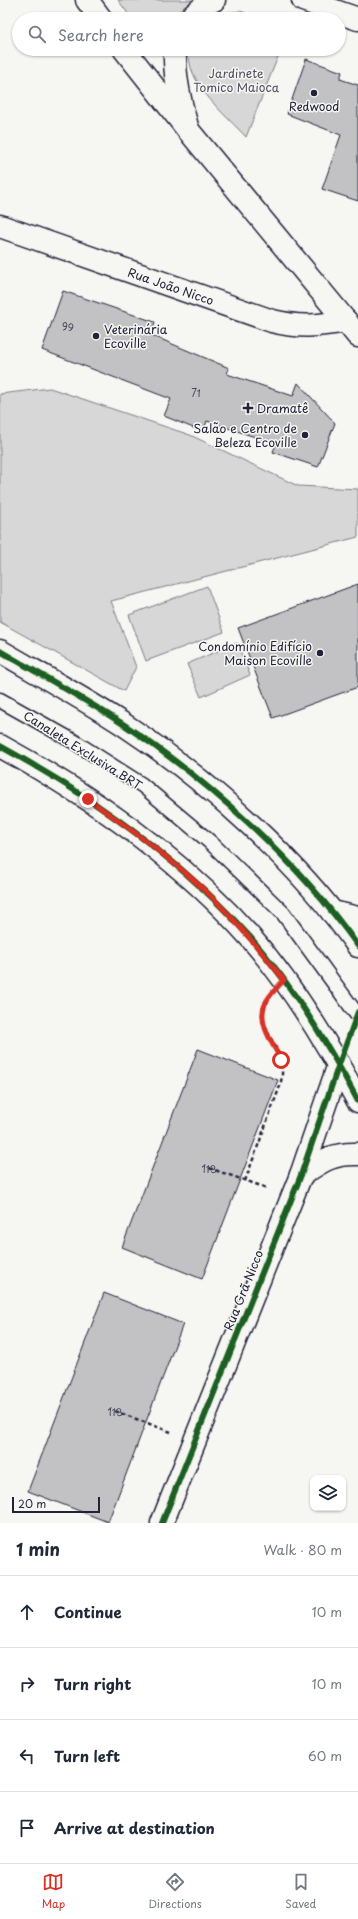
<!DOCTYPE html>
<meta charset="utf-8">
<style>
:root{--surface:#fff;--page:#f2f2f3;--text:#1f2937;--muted:#747a83;--line:#e0e1e3;--accent:#d93025}
body{margin:0;font-family:"Playpen Sans",sans-serif;background:var(--page);color:var(--text)}
.controls{position:absolute;right:12px;bottom:12px;display:grid;overflow:hidden;border-radius:8px;box-shadow:0 1px 3px #0004}
.controls button{width:36px;height:36px;display:grid;place-items:center;padding:0;border:0;border-bottom:1px solid var(--line);background:var(--surface);color:var(--text);font:20px sans-serif}
.scale{position:absolute;left:12px;bottom:10px;width:88px;box-sizing:border-box;padding-left:4px;border:2px solid #22223b;border-top:0;font-size:11px;line-height:14px;white-space:nowrap;color:#22223b;-webkit-text-stroke:3px #f6f6f2;paint-order:stroke}
.stop{position:absolute;width:12px;height:12px;margin:-9px;border:3px solid #d93025;border-radius:50%;background:#fff}
.stop.end{background:#d93025;border-color:#fff;box-shadow:0 1px 4px #0008}
.list{margin:0;padding:0;list-style:none}
h2{display:flex;justify-content:space-between;align-items:center;height:52px;margin:0;padding:0 16px;font-size:17px}
h2 small{font-size:13px;font-weight:400;color:var(--muted)}
.list li{display:grid;grid-template-columns:26px 1fr auto;gap:12px;align-items:center;box-sizing:border-box;height:72px;padding:0 16px;border-top:1px solid var(--line)}
.list b{display:block;font-size:15px;white-space:nowrap}
.list em{font-size:13px;font-style:normal;color:var(--muted)}
.icon{flex:none;width:22px;height:22px;fill:none;stroke:currentColor;stroke-width:2;stroke-linecap:round;stroke-linejoin:round}
.map{position:relative;flex:none;width:358px;height:1523px;overflow:hidden}
.search{position:absolute;background:var(--surface);box-shadow:0 1px 3px #0004;left:12px;right:12px;top:12px;height:44px;display:flex;align-items:center;gap:10px;box-sizing:border-box;padding:0 14px;border-radius:22px;color:var(--muted);font-size:15px}
.sheet{height:340px;background:var(--surface)}
nav{display:flex;justify-content:space-around;align-items:center;box-sizing:border-box;height:56px;border-top:1px solid var(--line);background:var(--surface);font-size:11px;color:var(--muted)}
nav a{display:grid;justify-items:center;gap:2px}
nav .on{color:var(--accent)}
.map>svg:first-child{display:block}
.green{fill:#d7d7d7;stroke:#7c7c89}
.building{fill:#c2c2c4;stroke:#22223b}
.lines{fill:none;stroke-linecap:round;stroke-linejoin:round}
.lane-casing{stroke:#22223b;stroke-width:17}
.street-casing{stroke:#22223b;stroke-width:25}
.secondary-casing{stroke:#22223b;stroke-width:25}
.primary-casing{stroke:#22223b;stroke-width:25}
.path{stroke:#22223b;stroke-width:2.5;stroke-dasharray:4 3;stroke-linecap:butt}
.lane{stroke:#f6f6f2;stroke-width:14}
.street{stroke:#f6f6f2;stroke-width:22}
.secondary{stroke:#f6f6f2;stroke-width:22}
.primary{stroke:#f6f6f2;stroke-width:22}
.cycleway-casing{stroke:#f6f6f2;stroke-width:8}
.cycleway{stroke:#1b5e20;stroke-width:6}
.route{stroke:#d93025;stroke-width:5}
.poi-dot{fill:#22223b;stroke:#f6f6f2;stroke-width:1.5}
.labels{text-anchor:middle;dominant-baseline:central;stroke-width:3;stroke-linejoin:round;paint-order:stroke}
.number-label{font-size:10px;fill:#4a4a5d}
.park-label{font-size:12px;fill:#4f4f62;stroke:#f6f6f2}
.poi-label{font-size:12px;fill:#22223b;stroke:#f6f6f2;text-anchor:start}
.street-label{font-size:12px;fill:#22223b;stroke:#f6f6f2}
</style>
<div class="map">
<svg width="358" height="1523" viewBox="0 0 358 1523">
<rect width="100%" height="100%" fill="#f6f6f2"/>
<filter id="ink" filterUnits="userSpaceOnUse"><feTurbulence type="fractalNoise" baseFrequency=".025" numOctaves="2"/><feDisplacementMap in="SourceGraphic" scale="8" xChannelSelector="R" yChannelSelector="G"/><feConvolveMatrix kernelMatrix="1 2 1 2 8 2 1 2 1" color-interpolation-filters="sRGB"/></filter>
<g filter="url(#ink)">
<g class="green">
<path d="M 118,0 L 195,0 L 184,8 L 175,19 L 132,19 Z"/>
<path d="M 240,11 L 263,19 L 211,19 L 222,13 Z"/>
<path d="M 190,49 L 281,49 L 246,137 C 226,115 183,81 190,49 Z"/>
<path d="M 50,388 L 190,435 L 298,486 L 358,489 L 358,537 L 111,601 L 136,667 L 124,691 L 0,622 L 0,394 Z"/>
<path d="M 207,586 L 224,632 L 146,661 L 129,615 Z"/>
<path d="M 237,643 L 250,675 L 201,697 L 187,664 Z"/>
</g>
<g class="building">
<path d="M 306,59 L 342,72 L 340,79 L 358,85 L 358,201 L 322,189 L 341,135 L 287,114 Z"/>
<path d="M 63,291 L 155,322 L 151,335 L 229,368 L 227,374 L 293,396 L 298,383 L 335,423 L 318,467 L 273,452 L 276,444 L 207,421 L 203,432 L 164,416 L 171,399 L 42,350 Z"/>
<path d="M 358,584 L 358,687 L 273,718 L 238,628 Z"/>
<path d="M 198,1049 L 278,1080 L 202,1279 L 122,1247 Z"/>
<path d="M 104,1293 L 183,1324 L 108,1522 L 28,1491 Z"/>
</g>
<g class="lines">
<g class="lane-casing">
<path id="lane" d="M 0,700 L 73,741 L 142,785 L 210,842 L 283,913 L 358,1016"/>
</g>
<g class="street-casing">
<g id="street">
<path d="M 303,0 L 358,19"/>
<path d="M 189,19 L 208,3 L 214,0"/>
<path d="M 175,49 C 174,77 180,102 188,130"/>
<path d="M 0,226 L 272,321 C 300,328 318,326 346,321"/>
<path d="M 332,912 L 358,918"/>
<path d="M 301,1175 C 322,1161 332,1153 358,1154"/>
<path d="M 162,1523 L 301,1175 L 339,1064"/>
</g>
</g>
<g class="secondary-casing">
<g id="secondary">
<path d="M 0,651 C 41,675 83,698 123,724 C 209,781 298,861 358,946"/>
<path d="M 0,746 C 91,796 180,858 250,937 C 293,986 327,1042 358,1101"/>
</g>
</g>
<g class="primary-casing">
<g id="primary">
<path d="M 87,0 L 101,19"/>
<path d="M 124,49 L 188,130 L 358,336"/>
</g>
</g>
<g class="path">
<path d="M 209,1168 L 267,1188"/>
<path d="M 245,1181 L 280,1086 C 282,1078 283,1070 281,1061 C 277,1042 252,1021 268,1001"/>
<path d="M 115,1411 L 171,1432"/>
</g>
<use href="#lane" class="lane"/>
<use href="#street" class="street"/>
<use href="#secondary" class="secondary"/>
<use href="#primary" class="primary"/>
<g class="cycleway-casing">
<g id="cycleway">
<path d="M 0,651 C 41,675 83,698 123,724 C 209,781 298,861 358,946"/>
<path d="M 0,746 C 91,796 180,858 250,937 C 293,986 327,1042 358,1101"/>
<path d="M 162,1523 L 301,1175 L 339,1064 L 358,1012"/>
</g>
</g>
<use href="#cycleway" class="cycleway"/>
</g>
</g>
<g class="lines" filter="url(#ink)">
<path class="route" d="M 88,799 C 132,830 176,862 214,899 C 239,925 262,952 284,980 C 278,987 268,996 265,1004 C 257,1023 273,1044 281,1060"/>
</g>
<g class="poi-dot">
<circle cx="314" cy="93" r="4"/>
<circle cx="96" cy="336" r="4"/>
<path d="M246 402h4v4h4v4h-4v4h-4v-4h-4v-4h4z"/>
<circle cx="305" cy="435" r="4"/>
<circle cx="320" cy="653" r="4"/>
</g>
<g class="labels">
<g class="number-label">
<text x="68" y="326">99</text>
<text x="196" y="392">71</text>
<text x="209" y="1168">113</text>
<text x="115" y="1411">113</text>
</g>
<g class="park-label">
<text x="236" y="73">Jardinete<tspan x="236" dy="14">Tomico Maioca</tspan></text>
</g>
<g class="poi-label">
<text x="314" y="106" text-anchor="middle">Redwood</text>
<text x="104" y="329">Veterinária<tspan x="104" dy="14">Ecoville</tspan></text>
<text x="257" y="408">Dramatê</text>
<text x="297" y="428" text-anchor="end">Salão e Centro de<tspan x="297" dy="14">Beleza Ecoville</tspan></text>
<text x="312" y="646" text-anchor="end">Condomínio Edifício<tspan x="312" dy="14">Maison Ecoville</tspan></text>
</g>
<g class="street-label">
<text transform="translate(171 286) rotate(19)">Rua João Nicco</text>
<text transform="translate(83 750) rotate(32)">Canaleta Exclusiva BRT</text>
<text transform="translate(243 1290) rotate(-68)">Rua Grã Nicco</text>
</g>
</g>
</svg>
<div class="controls">
<button><svg class="icon" aria-label="layers" viewBox="0 0 24 24"><path d="M12 4l9 5-9 5-9-5zM3 14l9 5 9-5"/></svg></button>
</div>
<div class="scale">20 m</div>
<div class="stop" style="left:281px;top:1060px"></div>
<div class="stop end" style="left:88px;top:799px"></div>
<div class="search"><svg class="icon" aria-label="search" viewBox="0 0 24 24"><circle cx="10" cy="10" r="6"/><path d="M15 15l6 6"/></svg>Search here</div>
</div>
<section class="sheet">
<h2>1 min<small>Walk · 80 m</small></h2>
<ul class="list">
<li><svg class="icon" aria-label="ahead" viewBox="0 0 24 24"><path d="M12 20V5M6 11l6-6 6 6"/></svg><div><b>Continue</b></div><em>10 m</em></li>
<li><svg class="icon" aria-label="right" viewBox="0 0 24 24"><path d="M7 20v-9h11M14 6l5 5-5 5"/></svg><div><b>Turn right</b></div><em>10 m</em></li>
<li><svg class="icon" aria-label="left" viewBox="0 0 24 24"><path d="M17 20v-9H6M10 6l-5 5 5 5"/></svg><div><b>Turn left</b></div><em>60 m</em></li>
<li><svg class="icon" aria-label="arrive" viewBox="0 0 24 24"><path d="M6 21V4h12l-3 4 3 4H6"/></svg><div><b>Arrive at destination</b></div></li>
</ul>
</section>
<nav>
<a class="on"><svg class="icon" aria-label="map" viewBox="0 0 24 24"><path d="M3 6l6-2 6 2 6-2v14l-6 2-6-2-6 2zM9 4v14M15 6v14"/></svg>Map</a>
<a><svg class="icon" aria-label="directions" viewBox="0 0 24 24"><path d="M12 3l9 9-9 9-9-9zM9 14v-3h6M13 9l2 2-2 2"/></svg>Directions</a>
<a><svg class="icon" aria-label="saved" viewBox="0 0 24 24"><path d="M7 4h10v16l-5-4-5 4z"/></svg>Saved</a>
</nav>
